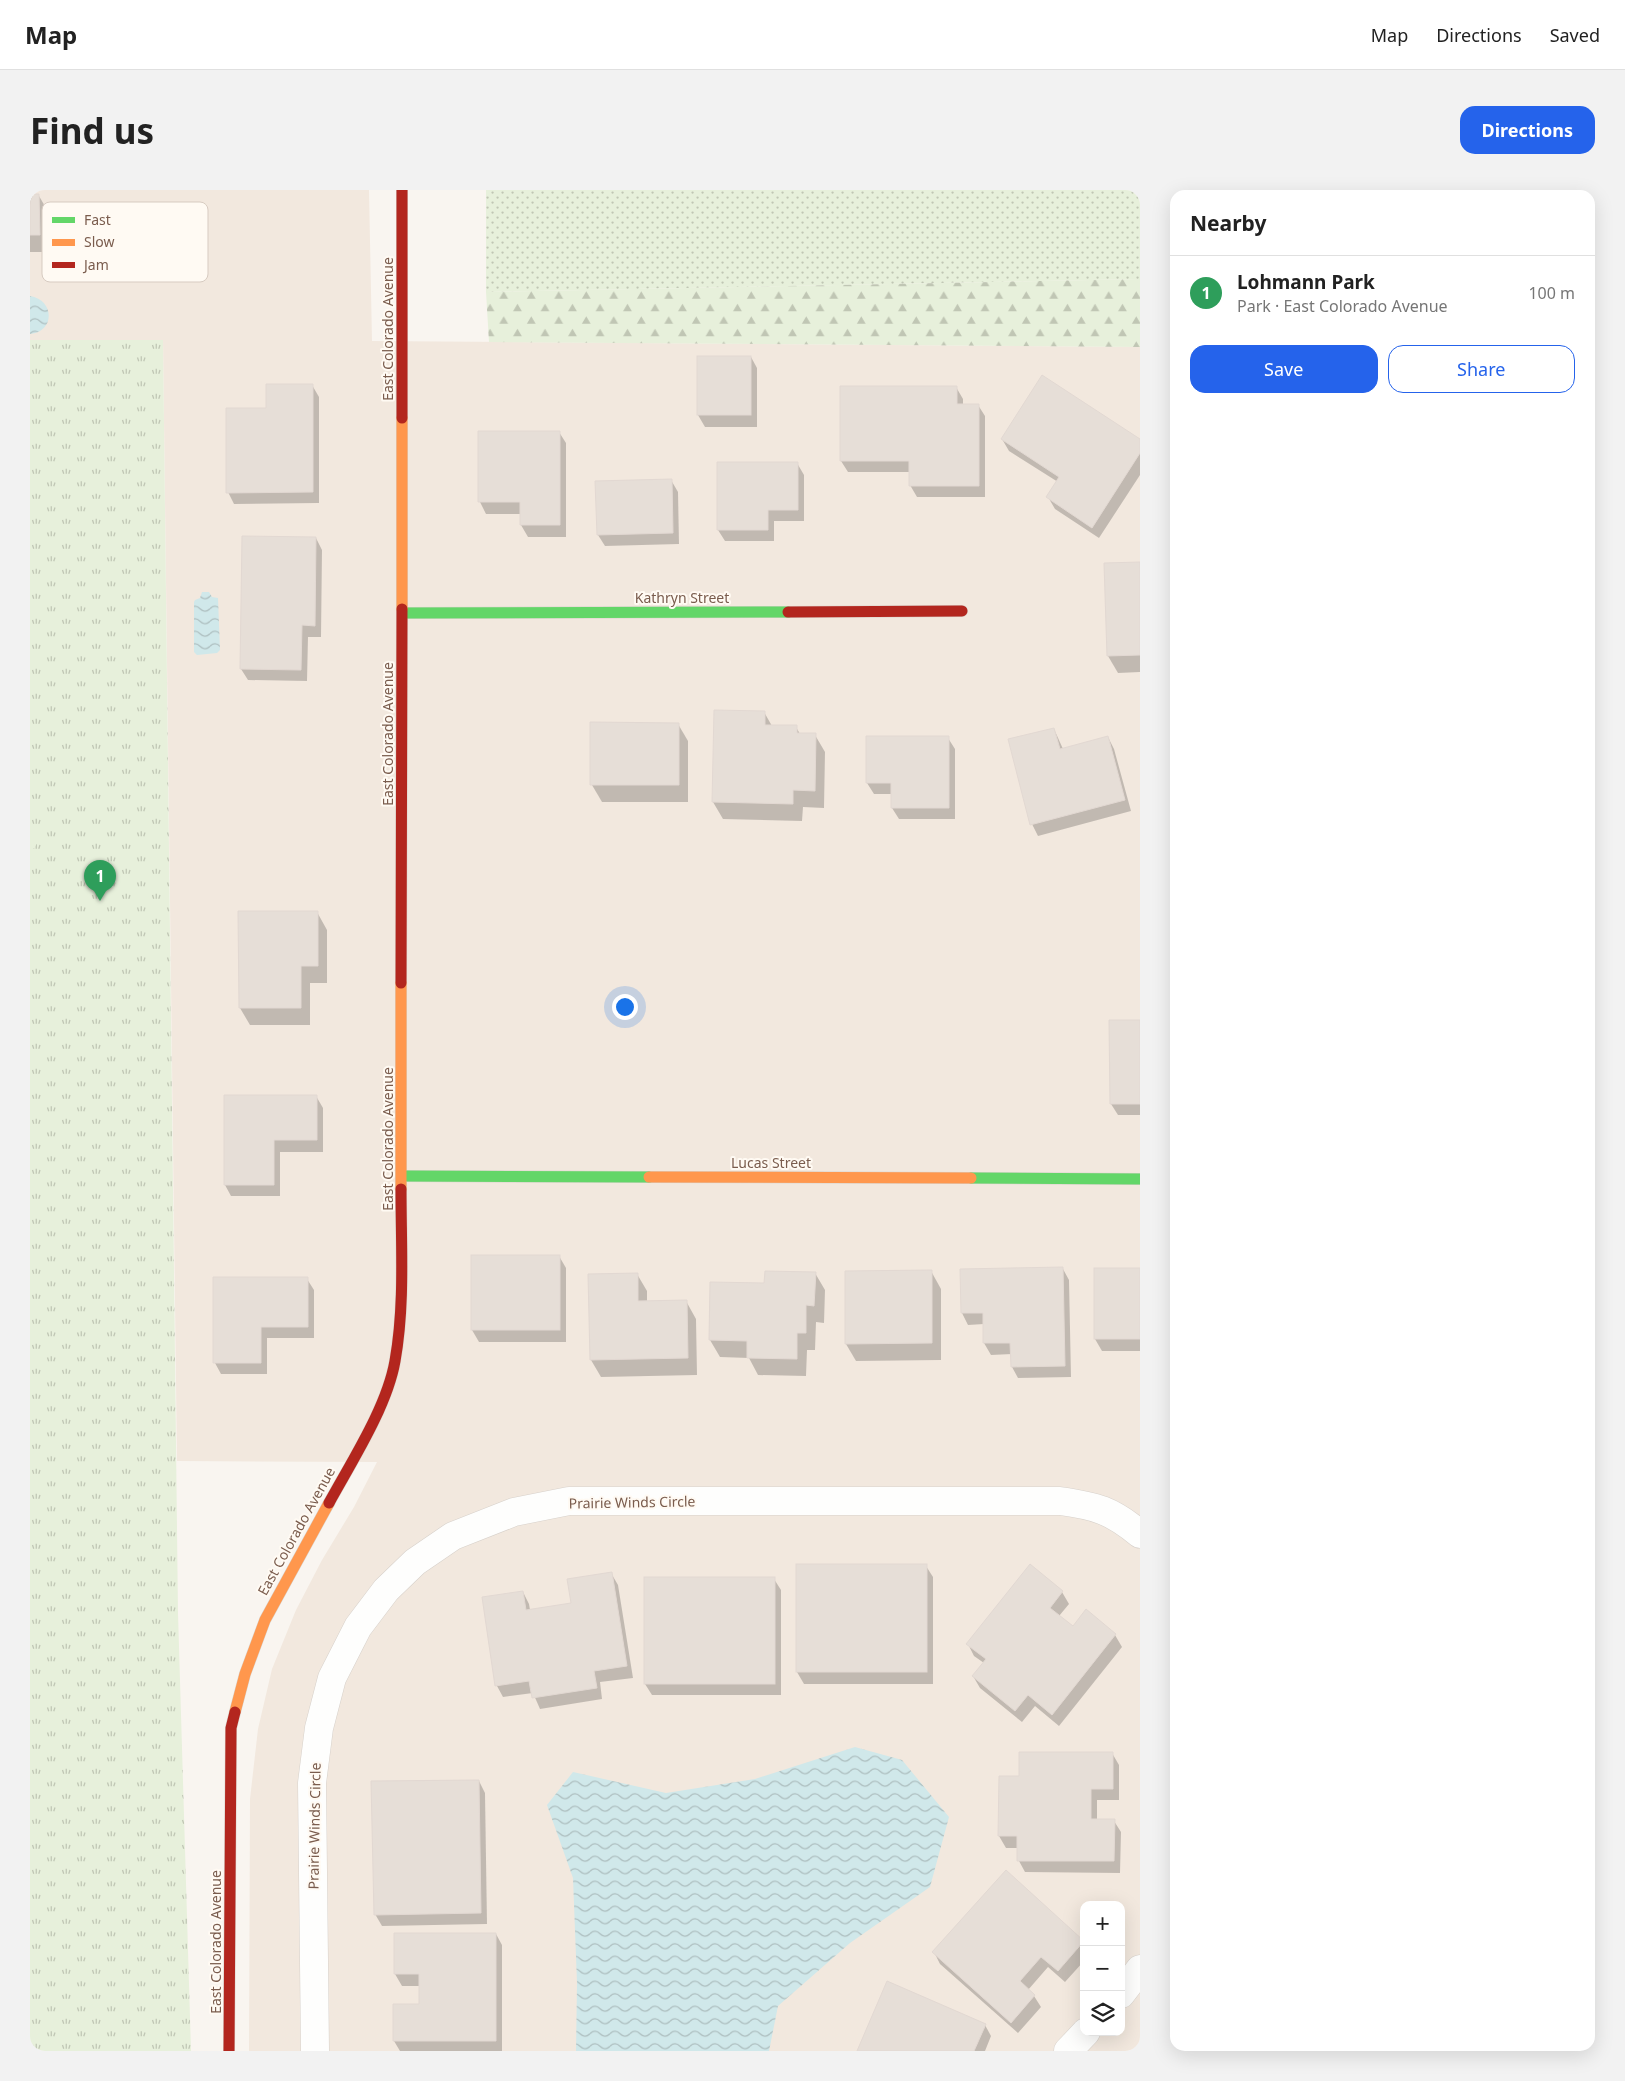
<!DOCTYPE html>
<meta charset="utf-8">
<style>
:root{--surface:#fff;--page:#f2f2f2;--text:#222;--muted:#767676;--line:#e0e0e0;--accent:#2563eb}
body{margin:0;font-family:"Noto Sans",sans-serif;background:var(--page);color:var(--text)}
.controls{position:absolute;right:15px;bottom:15px;display:grid;overflow:hidden;border-radius:10px;box-shadow:0 5px 20px #0002}
.controls button{width:45px;height:45px;display:grid;place-items:center;padding:0;border:0;border-bottom:1px solid var(--line);background:var(--surface);color:var(--text);font:25px sans-serif}
.you{position:absolute;left:594px;top:816px;width:18px;height:18px;margin:-12px;border:4px solid #fff;border-radius:50%;background:#1a73e8;box-shadow:0 0 0 8px #1a73e833}
.badge{display:grid;place-items:center;width:32px;height:32px;border-radius:50%;background:var(--accent);color:#fff;font-size:16px;font-weight:700}
.pin{position:absolute;translate:-50% -41px;filter:drop-shadow(0 1px 2px #0008)}
.pin::after{content:'';position:absolute;top:26px;width:18px;height:15px;background:inherit;clip-path:polygon(0 0,100% 0,50% 100%)}
.list{margin:0;padding:0;list-style:none}
h2{display:flex;justify-content:space-between;align-items:center;height:65px;margin:0;padding:0 20px;font-size:21px}
h2 small{font-size:16px;font-weight:400;color:var(--muted)}
.list li{display:grid;grid-template-columns:32px 1fr auto;gap:15px;align-items:center;box-sizing:border-box;height:75px;padding:0 20px;border-top:1px solid var(--line)}
.list b{display:block;font-size:19px;white-space:nowrap}
.list p{margin:0;font-size:16px;white-space:nowrap;color:var(--muted)}
.list em{font-size:16px;font-style:normal;color:var(--muted)}
.actions{display:flex;gap:10px;padding:15px 20px}
.actions a{flex:1;padding:11px 0;border:1px solid var(--accent);border-radius:15px;text-align:center;font-size:18px;color:var(--accent)}
.actions .main{background:var(--accent);color:#fff}
.icon{flex:none;width:28px;height:28px;fill:none;stroke:currentColor;stroke-width:2;stroke-linecap:round;stroke-linejoin:round}
.map{position:relative;flex:none;width:1110px;height:1861px;overflow:hidden;border-radius:15px}
header{display:flex;align-items:center;gap:30px;box-sizing:border-box;height:70px;padding:0 25px;background:var(--surface);border-bottom:1px solid var(--line)}
header strong{font-size:24px}
nav{display:flex;gap:28px;margin-inline-start:auto;font-size:18px}
.intro{display:flex;align-items:center;justify-content:space-between;box-sizing:border-box;height:120px;padding:0 30px}
h1{margin:0;font-size:35px}
.button{padding:12px 22px;border-radius:15px;background:var(--accent);color:#fff;font-size:18px;font-weight:700}
main{display:flex;gap:30px;padding:0 30px}
aside{flex:1;background:var(--surface);border-radius:15px;box-shadow:0 5px 20px #0002}
.map>svg:first-child{display:block}
.residential{fill:#f2e8de;fill-rule:evenodd}
.grass{fill:url(#grass-dots)}
.forest{fill:url(#forest-firs)}
.park{fill:url(#park-tufts)}
.garden{fill:#e7f0db}
.water{fill:url(#water-waves)}
.shadow{fill:#0003}
.building{fill:#e6ded7;stroke:#e2d8d2}
.lines{fill:none;stroke-linecap:round;stroke-linejoin:round}
.street-casing{stroke:#d7d1cb;stroke-width:29}
.fast-casing{stroke:#d9d2cb;stroke-width:12}
.slow-casing{stroke:#d9d2cb;stroke-width:12}
.jam-casing{stroke:#d9d2cb;stroke-width:12}
.street{stroke:#fefefd;stroke-width:28}
.fast{stroke:#63d668;stroke-width:11}
.slow{stroke:#ff974d;stroke-width:11}
.jam{stroke:#b3261e;stroke-width:11}
.labels{text-anchor:middle;dominant-baseline:central;stroke-width:4;stroke-linejoin:round;paint-order:stroke}
.street-label{font-size:14px;fill:#7a5c4d;stroke:#fffaf3}
.key{fill:#fffaf3;stroke:#d7cbc1;stroke-width:1}
.key-label{font-size:14px;fill:#7a5c4d}
</style>
<header>
<strong>Map</strong>
<nav><a>Map</a><a>Directions</a><a>Saved</a></nav>
</header>
<div class="intro"><h1>Find us</h1><a class="button">Directions</a></div>
<main>
<div class="map">
<svg width="1110" height="1861" viewBox="0 0 1110 1861">
<defs>
<pattern id="grass-dots" width="8" height="8" patternUnits="userSpaceOnUse" patternTransform="scale(1.25)"><rect width="8" height="8" fill="#e7f0db"/><path d="M2 2h.1M6 6h.1" fill="none" stroke="#c0c6b4" stroke-width="1.8" stroke-linecap="round"/></pattern>
<pattern id="forest-firs" width="22" height="20" patternUnits="userSpaceOnUse" patternTransform="scale(1.25)"><rect width="22" height="20" fill="#e7f0db"/><path d="M5 1l3.5 6h-7zM16 11l3.5 6h-7z" fill="#c0c6b4"/></pattern>
<pattern id="park-tufts" width="24" height="20" patternUnits="userSpaceOnUse" patternTransform="scale(1.25)"><rect width="24" height="20" fill="#e7f0db"/><path d="M3 7l-1-3M5 7V3M7 7l1-3M15 17l-1-3M17 17v-4M19 17l1-3" fill="none" stroke="#c0c6b4"/></pattern>
<pattern id="water-waves" width="16" height="10" patternUnits="userSpaceOnUse" patternTransform="scale(1.25)"><rect width="16" height="10" fill="#d0e8ea"/><path d="M0 5q4-4 8 0t8 0" fill="none" stroke="#aebfc0"/></pattern>
</defs>
<rect width="100%" height="100%" fill="#f9f5f0"/>
<path class="residential" d="M 0,0 L 339,0 L 342,151 L 1110,157 L 1110,1861 L 219,1861 L 220,1609 L 228,1539 L 242,1479 L 266,1420 L 292,1370 L 324,1317 L 347,1272 L 147,1271 L 133,150 L 0,150 ZM 1054,1715 L 1091,1715 L 1091,1842 L 1054,1842 Z"/>
<path class="grass" d="M 456,0 L 1110,0 L 1110,89 L 456,102 Z"/>
<path class="forest" d="M 1110,89 L 1110,157 L 459,152 L 456,102 Z"/>
<path class="park" d="M 0,150 L 133,150 L 148,1423 L 161,1861 L 0,1861 Z"/>
<path class="garden" d="M 0,638 L 12,646 L 0,664 Z"/>
<g class="water">
<path d="M 0,106 C 25,110 25,142 0,144 Z"/>
<path d="M 172,402 L 179,402 L 182,407 L 188,408 L 190,460 L 187,463 L 167,465 L 164,462 L 164,412 L 165,410 L 170,408 Z"/>
<path d="M 825,1557 L 872,1570 L 919,1627 L 900,1697 L 820,1753 L 748,1816 L 739,1861 L 546,1861 L 547,1793 L 543,1688 L 517,1615 L 543,1582 L 636,1603 L 725,1589 Z"/>
</g>
<g class="shadow">
<path d="M 0,6 L 9,6 L 19,23 L 19,62 L 0,62 Z"/>
<path d="M 721,167 L 727,178 L 727,237 L 675,237 L 668,225 Z"/>
<path d="M 282,195 L 289,207 L 289,313 L 204,314 L 198,302 L 237,220 Z"/>
<path d="M 926,197 L 933,209 L 933,215 L 948,215 L 955,226 L 955,307 L 887,307 L 880,295 L 880,282 L 818,282 L 811,271 Z"/>
<path d="M 529,242 L 536,253 L 536,347 L 498,347 L 491,335 L 491,324 L 456,324 L 450,312 Z"/>
<path d="M 972,249 L 1110,251 L 1110,285 L 1069,348 L 1025,319 L 1018,307 L 1028,292 L 979,261 Z"/>
<path d="M 767,273 L 774,285 L 774,331 L 744,331 L 744,351 L 695,351 L 688,340 Z"/>
<path d="M 641,290 L 648,302 L 649,354 L 575,356 L 568,345 Z"/>
<path d="M 286,348 L 292,360 L 291,447 L 278,447 L 277,491 L 218,490 L 211,479 Z"/>
<path d="M 1110,373 L 1110,482 L 1088,483 L 1078,466 Z"/>
<path d="M 734,522 L 742,536 L 766,537 L 770,544 L 785,545 L 795,562 L 794,618 L 773,617 L 772,631 L 693,629 L 683,612 Z"/>
<path d="M 648,534 L 658,551 L 658,612 L 572,612 L 562,595 Z"/>
<path d="M 1024,539 L 1033,559 L 1078,547 L 1084,559 L 1101,621 L 1008,646 L 1002,634 Z"/>
<path d="M 918,548 L 925,559 L 925,629 L 869,629 L 862,618 L 862,604 L 844,604 L 837,593 Z"/>
<path d="M 210,722 L 287,722 L 297,740 L 297,793 L 280,793 L 280,835 L 220,835 L 210,818 Z"/>
<path d="M 1110,831 L 1110,925 L 1088,925 L 1081,914 Z"/>
<path d="M 286,906 L 293,918 L 293,962 L 250,962 L 250,1006 L 201,1006 L 195,995 Z"/>
<path d="M 529,1066 L 536,1078 L 536,1152 L 449,1152 L 442,1140 Z"/>
<path d="M 1033,1079 L 1039,1090 L 1041,1187 L 988,1188 L 982,1177 L 982,1164 L 961,1165 L 954,1153 L 954,1134 L 938,1135 L 932,1123 Z"/>
<path d="M 1065,1080 L 1110,1080 L 1110,1161 L 1072,1161 L 1065,1149 Z"/>
<path d="M 901,1081 L 911,1099 L 911,1170 L 826,1171 L 816,1154 Z"/>
<path d="M 785,1083 L 795,1100 L 794,1133 L 786,1132 L 785,1160 L 777,1160 L 776,1186 L 728,1185 L 719,1168 L 690,1167 L 680,1150 L 736,1094 Z"/>
<path d="M 607,1084 L 617,1101 L 617,1112 L 656,1111 L 666,1129 L 667,1185 L 571,1187 L 561,1170 L 559,1085 Z"/>
<path d="M 277,1089 L 284,1100 L 284,1148 L 237,1148 L 237,1184 L 191,1184 L 185,1173 Z"/>
<path d="M 896,1376 L 903,1387 L 903,1494 L 774,1494 L 767,1482 Z"/>
<path d="M 1001,1376 L 1032,1402 L 1039,1414 L 1029,1426 L 1043,1437 L 1056,1421 L 1085,1445 L 1092,1457 L 1029,1536 L 1005,1516 L 992,1532 L 950,1498 L 943,1486 L 954,1473 L 944,1466 L 938,1454 Z"/>
<path d="M 581,1383 L 588,1395 L 603,1488 L 570,1492 L 572,1509 L 510,1519 L 503,1503 L 473,1507 L 467,1496 L 453,1408 L 493,1402 L 499,1414 L 500,1420 L 542,1414 Z"/>
<path d="M 744,1389 L 751,1400 L 751,1505 L 622,1505 L 615,1494 Z"/>
<path d="M 1082,1563 L 1089,1575 L 1089,1610 L 1067,1610 L 1067,1631 L 1084,1631 L 1091,1642 L 1090,1683 L 995,1682 L 989,1671 L 989,1658 L 976,1658 L 969,1646 L 970,1587 L 990,1587 Z"/>
<path d="M 449,1591 L 455,1603 L 457,1734 L 352,1736 L 345,1724 Z"/>
<path d="M 976,1682 L 1054,1752 L 1054,1771 L 1035,1792 L 1018,1777 L 998,1800 L 1004,1806 L 1011,1817 L 988,1843 L 910,1774 L 904,1762 Z"/>
<path d="M 365,1744 L 466,1744 L 472,1755 L 472,1861 L 370,1861 L 364,1851 L 390,1815 L 390,1796 L 372,1796 L 365,1784 Z"/>
<path d="M 955,1835 L 961,1846 L 955,1861 L 828,1861 Z"/>
</g>
<g class="building">
<path d="M 0,4 L 9,4 L 10,45 L 0,45 Z"/>
<rect x="667" y="166" width="54" height="59"/>
<path d="M 1012,185 L 1110,249 L 1110,263 L 1062,338 L 1016,307 L 1029,287 L 971,249 Z"/>
<path d="M 236,194 L 283,194 L 283,302 L 196,303 L 196,218 L 236,218 Z"/>
<path d="M 810,196 L 927,196 L 927,214 L 949,214 L 949,296 L 879,296 L 879,271 L 810,271 Z"/>
<path d="M 448,241 L 530,241 L 530,335 L 490,335 L 490,312 L 448,312 Z"/>
<path d="M 687,272 L 768,272 L 768,320 L 738,320 L 738,340 L 687,340 Z"/>
<path d="M 642,289 L 643,343 L 567,345 L 565,291 Z"/>
<path d="M 212,346 L 286,347 L 285,436 L 272,435 L 271,480 L 210,479 Z"/>
<path d="M 1110,372 L 1110,465 L 1077,466 L 1074,373 Z"/>
<path d="M 684,520 L 735,521 L 735,535 L 767,535 L 767,543 L 786,543 L 785,601 L 763,600 L 763,614 L 682,612 Z"/>
<path d="M 560,532 L 649,533 L 649,595 L 560,595 Z"/>
<path d="M 1024,538 L 1030,559 L 1078,546 L 1095,610 L 1000,635 L 978,549 Z"/>
<path d="M 836,546 L 919,546 L 919,618 L 861,618 L 861,593 L 836,593 Z"/>
<path d="M 208,721 L 288,721 L 288,776 L 271,776 L 271,818 L 209,818 Z"/>
<path d="M 1079,830 L 1110,830 L 1110,914 L 1080,914 Z"/>
<path d="M 194,905 L 287,905 L 287,950 L 244,950 L 244,995 L 194,995 Z"/>
<rect x="441" y="1065" width="89" height="75"/>
<path d="M 1033,1077 L 1035,1176 L 981,1177 L 980,1153 L 953,1153 L 953,1123 L 931,1123 L 930,1079 Z"/>
<rect x="1064" y="1078" width="46" height="71"/>
<path d="M 902,1080 L 902,1153 L 815,1154 L 815,1081 Z"/>
<path d="M 735,1081 L 786,1082 L 784,1116 L 776,1115 L 776,1143 L 767,1143 L 767,1169 L 717,1168 L 717,1151 L 679,1150 L 680,1092 L 734,1093 Z"/>
<path d="M 608,1083 L 608,1111 L 657,1110 L 658,1168 L 560,1170 L 558,1084 Z"/>
<path d="M 183,1087 L 278,1087 L 278,1137 L 231,1137 L 231,1173 L 183,1173 Z"/>
<rect x="766" y="1374" width="131" height="108"/>
<path d="M 1000,1374 L 1033,1401 L 1020,1418 L 1043,1436 L 1056,1419 L 1086,1444 L 1022,1525 L 998,1505 L 985,1521 L 942,1486 L 956,1469 L 936,1454 Z"/>
<path d="M 582,1382 L 597,1476 L 564,1481 L 567,1498 L 502,1508 L 499,1491 L 465,1496 L 452,1407 L 493,1401 L 496,1420 L 541,1413 L 537,1389 Z"/>
<rect x="614" y="1387" width="131" height="107"/>
<path d="M 989,1562 L 1083,1562 L 1083,1599 L 1061,1599 L 1061,1629 L 1085,1629 L 1084,1671 L 987,1671 L 987,1646 L 968,1646 L 969,1586 L 989,1586 Z"/>
<path d="M 449,1590 L 451,1723 L 344,1725 L 341,1591 Z"/>
<path d="M 976,1680 L 1054,1751 L 1028,1781 L 1011,1767 L 990,1791 L 1005,1805 L 981,1833 L 902,1762 Z"/>
<path d="M 364,1743 L 466,1743 L 466,1851 L 363,1851 L 363,1814 L 389,1814 L 389,1784 L 364,1784 Z"/>
<path d="M 857,1791 L 956,1834 L 944,1861 L 827,1861 Z"/>
</g>
<g class="lines">
<g class="street-casing">
<g id="street">
<path d="M 1091,1804 L 1110,1779"/>
<path d="M 285,1861 L 282,1593 L 289,1538 L 302,1488 L 328,1437 L 356,1400 L 385,1372 L 423,1346 L 484,1322 L 539,1311 L 1030,1311 C 1066,1316 1081,1320 1110,1344"/>
<path d="M 1038,1861 L 1056,1842"/>
</g>
</g>
<g class="fast-casing">
<g id="fast">
<path d="M 373,423 L 758,422"/>
<path d="M 372,986 L 619,987"/>
<path d="M 941,988 L 1110,989"/>
</g>
</g>
<g class="slow-casing">
<g id="slow">
<path d="M 372,419 L 372,228"/>
<path d="M 619,987 L 941,988"/>
<path d="M 371,999 L 371,793"/>
<path d="M 205,1522 L 215,1484 L 235,1430 L 299,1313"/>
</g>
</g>
<g class="jam-casing">
<g id="jam">
<path d="M 372,228 L 372,0"/>
<path d="M 758,422 L 932,421"/>
<path d="M 371,793 L 372,419"/>
<path d="M 299,1313 C 322,1271 357,1217 365,1171 C 375,1115 371,1056 371,999"/>
<path d="M 199,1861 L 201,1538 L 205,1522"/>
</g>
</g>
<use href="#street" class="street"/>
<use href="#fast" class="fast"/>
<use href="#slow" class="slow"/>
<use href="#jam" class="jam"/>
</g>
<g class="labels">
<g class="street-label">
<text transform="translate(357 139) rotate(-90)">East Colorado Avenue</text>
<text x="652" y="407">Kathryn Street</text>
<text transform="translate(357 544) rotate(-90)">East Colorado Avenue</text>
<text transform="translate(357 949) rotate(-90)">East Colorado Avenue</text>
<text x="741" y="972">Lucas Street</text>
<text transform="translate(602 1312) rotate(-1)">Prairie Winds Circle</text>
<text transform="translate(266 1341) rotate(-61)">East Colorado Avenue</text>
<text transform="translate(284 1636) rotate(-89)">Prairie Winds Circle</text>
<text transform="translate(185 1752) rotate(-90)">East Colorado Avenue</text>
</g>
</g>
<rect x="12" y="12" width="166" height="80" rx="8" class="key"/>
<rect x="22" y="27" width="23" height="6" fill="#63d668"/>
<rect x="22" y="49" width="23" height="7" fill="#ff974d"/>
<rect x="22" y="72" width="23" height="6" fill="#b3261e"/>
<g class="key-label">
<text x="54" y="35">Fast</text>
<text x="54" y="57">Slow</text>
<text x="54" y="80">Jam</text>
</g>
</svg>
<div class="controls">
<button>+</button>
<button>−</button>
<button><svg class="icon" aria-label="layers" viewBox="0 0 24 24"><path d="M12 4l9 5-9 5-9-5zM3 14l9 5 9-5"/></svg></button>
</div>
<div class="you"></div>
<div class="pin badge" style="left:70px;top:711px;background:#2e9e5b">1</div>
</div>
<aside>
<h2>Nearby<small></small></h2>
<ul class="list">
<li><span class="badge" style="background:#2e9e5b">1</span><div><b>Lohmann Park</b><p>Park · East Colorado Avenue</p></div><em>100 m</em></li>
</ul>
<div class="actions"><a class="main">Save</a><a>Share</a></div>
</aside>
</main>
